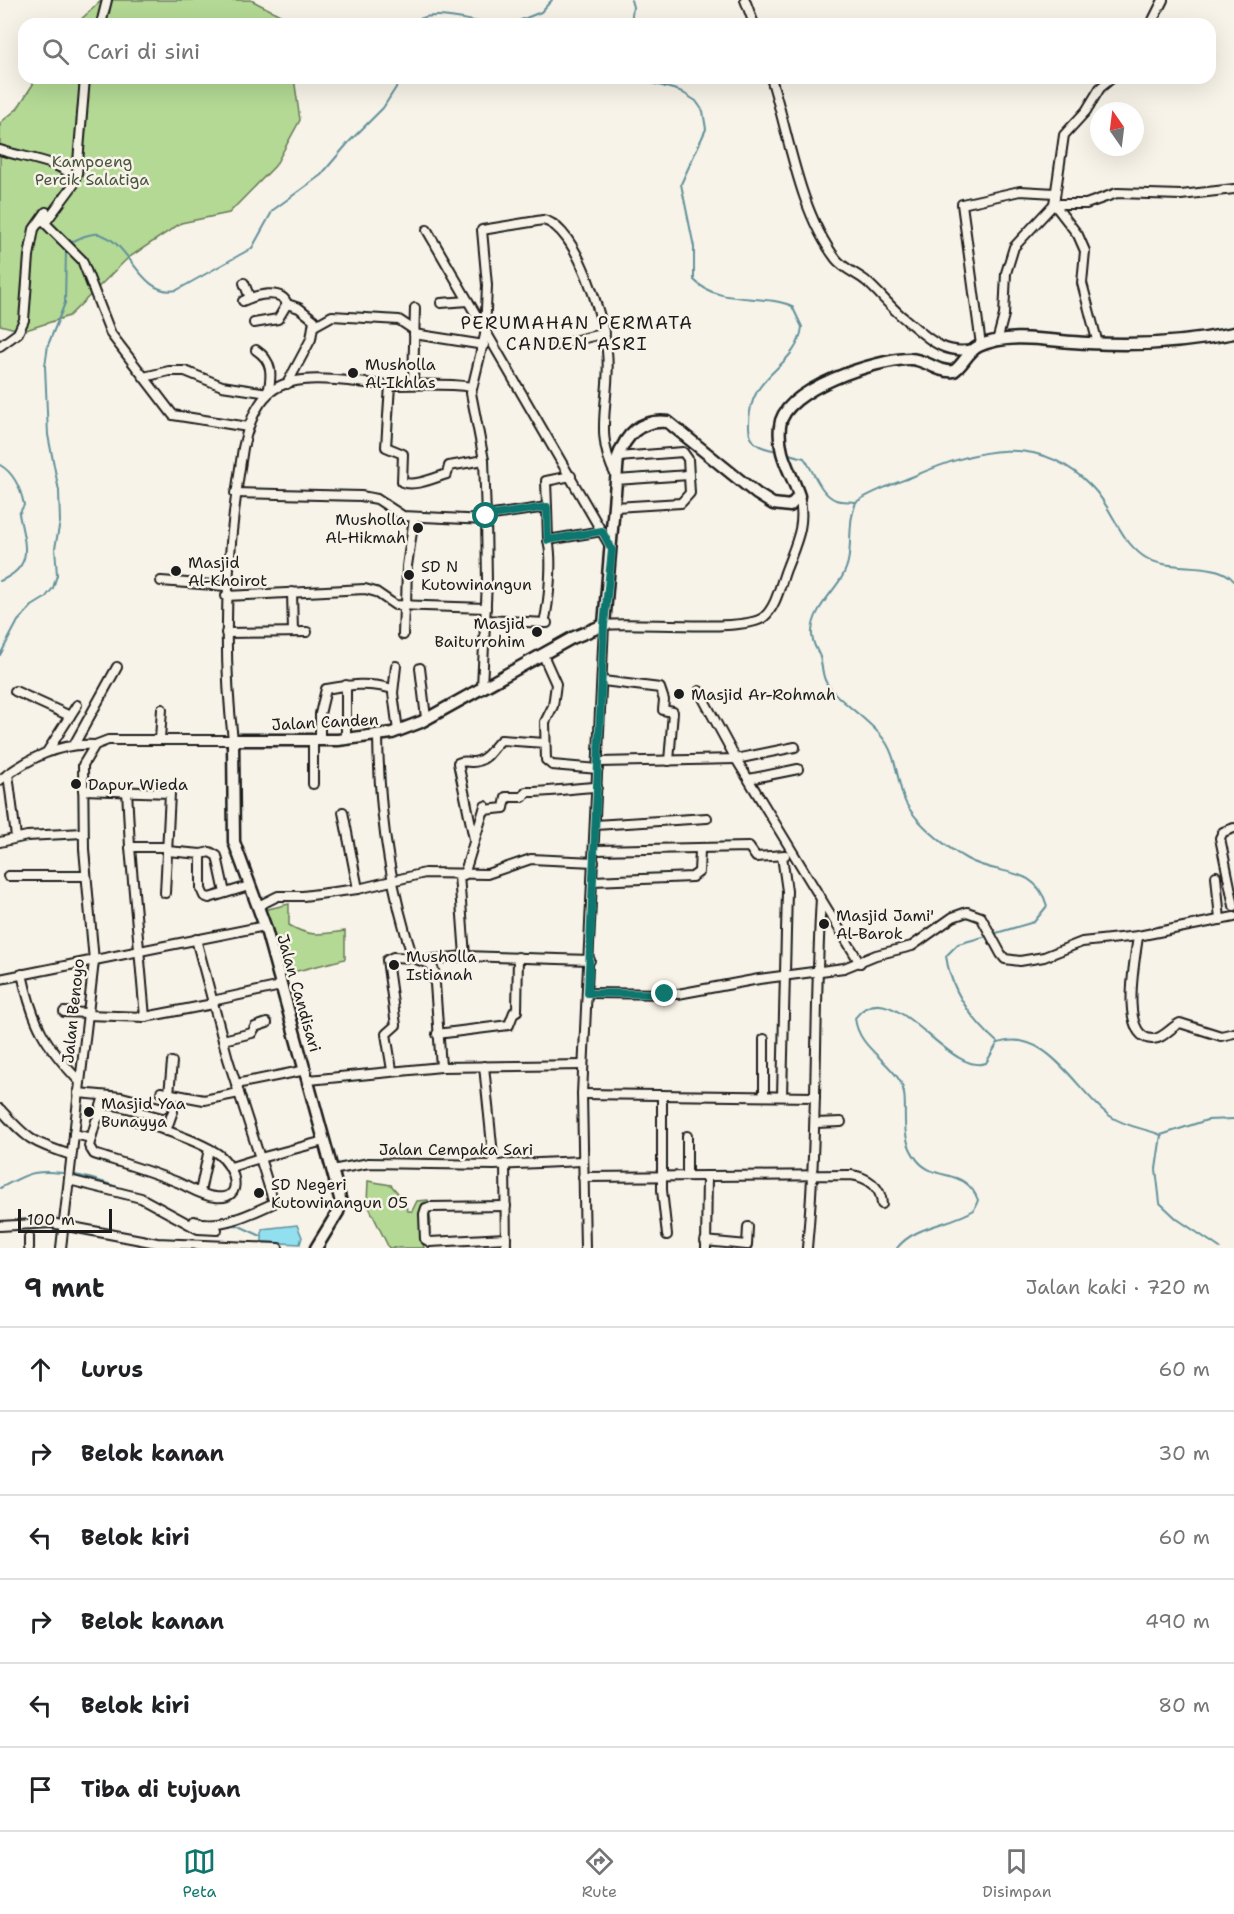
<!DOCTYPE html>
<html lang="id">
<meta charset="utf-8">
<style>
:root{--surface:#fff;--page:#f6f6f6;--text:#202124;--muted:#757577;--line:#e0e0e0;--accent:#0f766e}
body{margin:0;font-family:"Shantell Sans",sans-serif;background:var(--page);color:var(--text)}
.compass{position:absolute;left:1090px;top:102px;width:54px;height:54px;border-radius:50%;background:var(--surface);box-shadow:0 6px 24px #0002;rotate:346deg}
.scale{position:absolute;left:18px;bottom:15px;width:94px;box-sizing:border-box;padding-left:6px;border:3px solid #1c1c1c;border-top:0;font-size:16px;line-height:21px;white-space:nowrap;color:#1c1c1c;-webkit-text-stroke:4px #f7f3e8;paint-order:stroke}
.stop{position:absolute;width:18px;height:18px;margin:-14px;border:4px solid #0f766e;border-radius:50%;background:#fff}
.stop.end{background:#0f766e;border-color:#fff;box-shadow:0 2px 6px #0008}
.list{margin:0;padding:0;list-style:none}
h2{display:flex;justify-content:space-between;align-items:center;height:78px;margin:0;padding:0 24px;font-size:26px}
h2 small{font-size:20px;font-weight:400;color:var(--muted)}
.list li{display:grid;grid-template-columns:39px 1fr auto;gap:18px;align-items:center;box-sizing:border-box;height:84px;padding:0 24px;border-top:2px solid var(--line)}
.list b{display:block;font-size:22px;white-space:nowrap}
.list em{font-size:20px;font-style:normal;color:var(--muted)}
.icon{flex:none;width:33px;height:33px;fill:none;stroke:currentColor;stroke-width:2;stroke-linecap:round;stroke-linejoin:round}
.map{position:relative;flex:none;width:1234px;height:1248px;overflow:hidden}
.search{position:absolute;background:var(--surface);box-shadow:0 6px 24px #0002;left:18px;right:18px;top:18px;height:66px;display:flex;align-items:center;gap:15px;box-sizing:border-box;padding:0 21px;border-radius:18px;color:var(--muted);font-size:22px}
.sheet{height:582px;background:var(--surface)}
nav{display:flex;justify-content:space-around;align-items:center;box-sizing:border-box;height:84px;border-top:2px solid var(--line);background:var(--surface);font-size:16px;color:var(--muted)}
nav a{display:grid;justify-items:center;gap:3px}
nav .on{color:var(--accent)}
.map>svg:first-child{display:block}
.green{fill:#b3d994;stroke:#687a58;stroke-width:1.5}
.water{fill:#91dfef;stroke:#62919b;stroke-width:1.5}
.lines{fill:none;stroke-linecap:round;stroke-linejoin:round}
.stream{stroke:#62919b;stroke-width:2}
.street-casing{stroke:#1c1c1c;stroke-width:12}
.secondary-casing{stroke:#1c1c1c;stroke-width:15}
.street{stroke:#f7f3e8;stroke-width:8}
.secondary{stroke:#f7f3e8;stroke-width:10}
.route{stroke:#0f766e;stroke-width:8}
.poi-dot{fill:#1c1c1c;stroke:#f7f3e8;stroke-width:2}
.labels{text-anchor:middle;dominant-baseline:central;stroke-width:5;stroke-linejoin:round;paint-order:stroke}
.park-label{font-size:16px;fill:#495540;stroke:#f7f3e8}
.poi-label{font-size:16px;fill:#1c1c1c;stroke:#f7f3e8;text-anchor:start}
.street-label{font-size:16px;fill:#1c1c1c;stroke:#f7f3e8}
.neighbourhood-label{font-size:18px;letter-spacing:1.5px;fill:#1c1c1c;stroke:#f7f3e8}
</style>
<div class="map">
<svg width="1234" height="1248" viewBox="0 0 1234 1248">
<rect width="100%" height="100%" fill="#f7f3e8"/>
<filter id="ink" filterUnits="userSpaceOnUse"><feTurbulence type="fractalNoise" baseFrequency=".0167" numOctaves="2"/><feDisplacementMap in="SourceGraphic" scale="12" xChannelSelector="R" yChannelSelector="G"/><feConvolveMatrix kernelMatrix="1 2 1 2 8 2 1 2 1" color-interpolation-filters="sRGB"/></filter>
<g filter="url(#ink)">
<g class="green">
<path d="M 102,0 L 251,0 L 286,18 L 286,24 L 76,24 Z"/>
<path d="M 37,78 L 294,78 L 300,120 L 275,166 L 229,213 L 181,223 L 128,258 L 69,316 L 23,331 L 0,325 L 0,123 L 17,109 Z"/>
<path d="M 289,904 L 289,925 C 311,938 321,934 345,931 L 345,959 L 281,975 L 264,910 Z"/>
<path d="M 368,1181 L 391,1185 L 402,1198 L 408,1211 L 412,1211 L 417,1201 L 428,1200 L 431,1224 L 421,1237 L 424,1248 L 389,1248 L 367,1203 Z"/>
</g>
<path class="water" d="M 297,1225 L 302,1237 L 300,1244 L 262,1242 L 262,1229 Z"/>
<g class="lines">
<g class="stream">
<path d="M 414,24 C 424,7 472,22 490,24"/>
<path d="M 511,24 L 541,12 L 552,0"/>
<path d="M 631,24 L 633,7 L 631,0"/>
<path d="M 634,78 L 680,91 L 696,101 L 703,111 L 706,129 L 681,184 L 694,247 L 694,280 C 719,306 762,293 792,306 L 802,327 C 797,370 747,371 749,427 C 749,445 762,448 777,451"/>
<path d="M 68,244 C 75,240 90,232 99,234 C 130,241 140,298 177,290 L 252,248 L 273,210 L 321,175 L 349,142 L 383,108 L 402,78"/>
<path d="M 785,453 L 804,458 C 814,471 820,494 836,500 C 842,502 850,501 856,502 C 875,490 894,484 914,476 C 975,450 1039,431 1092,487 C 1113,508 1118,538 1143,556 C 1168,574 1216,558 1234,581"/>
<path d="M 0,465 C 14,473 21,490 24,505 L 19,514 C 25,545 35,566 0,581"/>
<path d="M 856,502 C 854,509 851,517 851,524 C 849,543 852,560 842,577 C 831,595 813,610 812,632 C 811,642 817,649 820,657 C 822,664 822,673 825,680 C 833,699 870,718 885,741 C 896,757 897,778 903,796 C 910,819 947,848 967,859 C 999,877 1035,864 1047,906 L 1034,922 L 993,934"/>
<path d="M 0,655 L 18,621 L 32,606 L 45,598 L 53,588 L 57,575 L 55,548 L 60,522 L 59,491 L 48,435 L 45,366 L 48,345 L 65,303 L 66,249"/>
<path d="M 987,936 L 958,944 L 946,956 C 951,991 972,1020 998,1043 C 1048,1027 1076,1092 1110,1116 C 1126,1127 1144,1128 1161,1135 L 1207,1120 L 1234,1119"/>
<path d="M 1161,1135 L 1156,1169 L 1160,1203 L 1177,1219 L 1220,1248"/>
<path d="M 0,1188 C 11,1183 23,1175 34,1173 C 74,1167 140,1193 175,1212"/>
<path d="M 222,1226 L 237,1225 L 261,1236"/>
<path d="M 897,1248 C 915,1225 951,1225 974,1210 L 978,1200 C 965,1167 936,1182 918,1161 C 895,1134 912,1103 900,1081 C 886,1058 858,1047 855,1018 C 891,968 947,1077 986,1063 L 997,1044"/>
</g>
<g class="street-casing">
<g id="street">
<path d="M 745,0 L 754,24"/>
<path d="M 101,24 L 107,0"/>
<path d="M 1151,24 L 1163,0"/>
<path d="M 771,78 C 789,135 799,211 836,259 C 843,268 857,274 866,281 C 880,293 891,308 905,319 C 927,337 943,356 973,349"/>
<path d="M 0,150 C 23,158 58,160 75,178 L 74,184 L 45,223 L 82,260 L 111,334 L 173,415 L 248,427"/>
<path d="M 73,180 L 77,174 L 85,78"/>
<path d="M 427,230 L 610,546"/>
<path d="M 244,283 L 250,298"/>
<path d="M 243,301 C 255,295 282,288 287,304 L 299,308 L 314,320 L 311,339 L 287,384"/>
<path d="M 441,303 L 468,301"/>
<path d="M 254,323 L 278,319 L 287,304"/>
<path d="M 314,326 L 332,316 L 399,320 L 414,330"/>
<path d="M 414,334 L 484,345"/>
<path d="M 997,341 L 1004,315 L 1006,273 L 1014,247 L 1054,204 L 1086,204 L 1117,193 L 1181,195 L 1234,189"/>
<path d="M 1098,344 L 1082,283 L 1085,251 L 1078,235 L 1054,204 L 1064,135 L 1086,111 L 1100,88 L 1112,78"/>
<path d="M 557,345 L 605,333"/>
<path d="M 981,345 L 962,204 L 1020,191 L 1055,193"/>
<path d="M 0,346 L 18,333 L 24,320 L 29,256 L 34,229 L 46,212"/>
<path d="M 144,377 L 169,371 L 185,371 L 222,386 L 268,393 C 272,375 273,361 256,350"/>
<path d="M 413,383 L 415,308"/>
<path d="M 390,385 L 386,447 L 403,454 L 402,482 C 415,487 434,478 447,474 L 449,466 L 484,460"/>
<path d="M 616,480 L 689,475"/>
<path d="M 235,493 L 361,496 L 377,499 L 403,516 L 486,520"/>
<path d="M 547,507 L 546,481 L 571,476"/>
<path d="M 615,507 L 681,503 L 690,493 L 688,459 L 683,452 L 618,457"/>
<path d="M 486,516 L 547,507 L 548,540 L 602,531"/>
<path d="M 161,581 L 226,586"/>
<path d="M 292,592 L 293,632"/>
<path d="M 226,596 L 365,589 L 376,592 L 395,605 L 486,608"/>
<path d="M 406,606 L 407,566 L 414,518"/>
<path d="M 485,620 L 547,623"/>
<path d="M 544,623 C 549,603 553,559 548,540"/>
<path d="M 226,633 L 307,632"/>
<path d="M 403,635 L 404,606"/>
<path d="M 543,655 L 556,684 L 553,706 L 545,722 L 546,760 L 552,765 L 598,769"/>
<path d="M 396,666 L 393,693 L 398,731"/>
<path d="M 420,668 L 426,718"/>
<path d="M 603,681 L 660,688 L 664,700 L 663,710 L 673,712 L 669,761"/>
<path d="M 482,687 L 487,582 L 486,516 L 484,460 L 471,393 L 485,335 L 487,285 L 482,230 L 543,220 C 577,226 604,320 607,351 C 612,396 592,432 616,476"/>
<path d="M 15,691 L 70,716"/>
<path d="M 699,691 L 736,759 L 860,963"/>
<path d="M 378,736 C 379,812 389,885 413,958 L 430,964 L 434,970 L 441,1067"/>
<path d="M 160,739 L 162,709"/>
<path d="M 346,739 L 346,685"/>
<path d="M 320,740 L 320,714 L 326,689 C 350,685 367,682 393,689"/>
<path d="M 75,743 L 117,667"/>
<path d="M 47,752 L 77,705"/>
<path d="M 599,762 L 736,759 L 795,747"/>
<path d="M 8,774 L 16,837"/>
<path d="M 749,779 L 798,769"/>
<path d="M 0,780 C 28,759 59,742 95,745"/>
<path d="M 313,784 L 313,740"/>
<path d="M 83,790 L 170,793 L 165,893"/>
<path d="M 127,790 L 130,847 L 166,847"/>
<path d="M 484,810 L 504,808 L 506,797 L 523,797 L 526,792 C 551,792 572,788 597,787"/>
<path d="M 343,812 L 358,889"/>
<path d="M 595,825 L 707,818"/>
<path d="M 1234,828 L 1223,832 L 1220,838 L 1234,906"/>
<path d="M 474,839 L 458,763 C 465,759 471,764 478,761 C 489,758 493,747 501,740 L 545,743"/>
<path d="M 0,842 L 27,836 L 83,833"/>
<path d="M 130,847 L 145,1017"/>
<path d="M 595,850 L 749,847 L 756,857 L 785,855"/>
<path d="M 167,851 L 201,854 L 201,889 L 204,896 L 209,898 L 249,886"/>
<path d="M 201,854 L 210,852 L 217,856 L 225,893"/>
<path d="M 782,856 L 787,891 L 782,1096"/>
<path d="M 459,875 L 465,956"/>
<path d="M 464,875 L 485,806"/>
<path d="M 8,876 L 86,876"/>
<path d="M 1216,876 L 1220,920"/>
<path d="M 593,881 L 692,877 L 699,872 L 700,850"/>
<path d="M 258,906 L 278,896 L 303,896 L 358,889 L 425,873 L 487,874 L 531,859 L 594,862"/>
<path d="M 1138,936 C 1136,956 1118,1037 1152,1039 C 1162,1040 1171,1027 1180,1023 L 1221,1036 L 1234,1033"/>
<path d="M 196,939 L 228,1059 L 260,1158 L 231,1167"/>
<path d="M 424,960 L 465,956 L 590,960"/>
<path d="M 22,974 C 33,1024 44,1044 80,1082"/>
<path d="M 0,979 L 265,926"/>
<path d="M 588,993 L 678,994 L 759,979 L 844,968 L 876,955 L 912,946 L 953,917 L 967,912 L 981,917 L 1001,954 L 1005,959 L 1020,961 L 1044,957 L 1082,942 L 1138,936 L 1234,917"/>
<path d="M 212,1001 L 281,986"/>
<path d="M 64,1012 L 87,1013"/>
<path d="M 87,1015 L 145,1017 L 213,1004"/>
<path d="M 437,1034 L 509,1025 L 514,1012 L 517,1011 L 518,957"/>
<path d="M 223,1040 L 252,1033 L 255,1027 L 267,1023"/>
<path d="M 484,1066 L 494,1165"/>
<path d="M 392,1070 L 386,1034 L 396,1025 L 387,960 L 393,957 L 413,958"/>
<path d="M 309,1080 L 441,1067 L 583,1065"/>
<path d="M 236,1084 L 306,1070"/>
<path d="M 161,1092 L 204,1100 L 239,1093"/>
<path d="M 78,1093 L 122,1097 L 163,1108 L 169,1094 L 172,1062"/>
<path d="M 582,1094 L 815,1097"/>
<path d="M 662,1095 L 662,1190 L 667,1235"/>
<path d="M 764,1095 L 764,1039"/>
<path d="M 0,1109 C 29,1141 30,1141 71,1155"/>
<path d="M 101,1114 C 125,1114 198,1140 218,1154 C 234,1165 247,1201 215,1197 C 202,1196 189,1187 177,1182 C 150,1171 122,1163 94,1154 L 89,1146 L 96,1121 Z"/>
<path d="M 98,1116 L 104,1096"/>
<path d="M 815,1123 L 841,1122"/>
<path d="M 166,1131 L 173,1111"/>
<path d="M 74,1134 L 91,1138"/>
<path d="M 505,1164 L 506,1248"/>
<path d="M 332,1170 L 369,1163 L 494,1165 L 582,1161"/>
<path d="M 687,1176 L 687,1136"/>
<path d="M 583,1177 L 851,1175 C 867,1177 881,1186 882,1204"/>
<path d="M 69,1180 L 141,1198 L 198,1229 L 217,1230"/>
<path d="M 200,1192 L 209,1149"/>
<path d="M 506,1206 L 431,1207 L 426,1208 L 424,1214 L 425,1239 L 430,1242 L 506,1238"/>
<path d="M 194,1221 C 219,1230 252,1213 274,1203 L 260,1158 L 324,1141"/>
<path d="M 0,1226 L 51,1223 L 157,1243 L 278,1248"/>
<path d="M 705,1241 L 747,1245 L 748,1227"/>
<path d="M 29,1248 L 29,1237"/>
<path d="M 61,1248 L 94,961 L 84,849 L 83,765 L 95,745 L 108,740 L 233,740 C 221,642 227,545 243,448 C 247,430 254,407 268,394 C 294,368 356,384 389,385 C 418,385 444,383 472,387"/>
<path d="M 585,1248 L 582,1094 L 604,625 C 635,621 745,633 764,617 C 777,606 781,581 787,567 C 797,541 806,523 799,496"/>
<path d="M 706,1248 L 707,1176"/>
<path d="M 807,1248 C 818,1132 814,1015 821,898"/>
</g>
</g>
<g class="secondary-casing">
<path id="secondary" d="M 316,1248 L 338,1212 L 341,1202 L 265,926 L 234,842 L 233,740 L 338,740 L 392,733 L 421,722 L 572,638 L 604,625 L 618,457 C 626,434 641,419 668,422 L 757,494 L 773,504 L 790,506 L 799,496 C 791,471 777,455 780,426 C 783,389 878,359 910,359 C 926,359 937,373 954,371 C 964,364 968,351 979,346 C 1012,331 1053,342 1088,343 C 1137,346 1186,343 1234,333"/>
</g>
<use href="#street" class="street"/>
<use href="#secondary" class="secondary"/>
</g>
</g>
<g class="lines" filter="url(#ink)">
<path class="route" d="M 486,516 L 547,507 L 548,540 L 602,531 L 612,550 L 604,625 L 588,993 L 665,994"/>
</g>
<g class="poi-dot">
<circle cx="353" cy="373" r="6"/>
<circle cx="418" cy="528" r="6"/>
<circle cx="176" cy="571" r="6"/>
<circle cx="409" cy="575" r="6"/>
<circle cx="537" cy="632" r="6"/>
<circle cx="679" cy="694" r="6"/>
<circle cx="76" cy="784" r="6"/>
<circle cx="824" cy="924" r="6"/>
<circle cx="394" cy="965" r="6"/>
<circle cx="89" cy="1112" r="6"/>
<circle cx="259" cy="1193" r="6"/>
</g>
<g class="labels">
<g class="park-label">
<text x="92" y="161">Kampoeng<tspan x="92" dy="18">Percik Salatiga</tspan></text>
</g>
<g class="poi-label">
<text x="365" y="364">Musholla<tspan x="365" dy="18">Al-Ikhlas</tspan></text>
<text x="406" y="519" text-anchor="end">Musholla<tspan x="406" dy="18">Al-Hikmah</tspan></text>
<text x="188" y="562">Masjid<tspan x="188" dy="18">Al-Khoirot</tspan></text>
<text x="421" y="566">SD N<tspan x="421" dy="18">Kutowinangun</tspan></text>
<text x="525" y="623" text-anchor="end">Masjid<tspan x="525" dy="18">Baiturrohim</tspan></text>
<text x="691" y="694">Masjid Ar-Rohmah</text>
<text x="88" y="784">Dapur Wieda</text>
<text x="836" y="915">Masjid Jami'<tspan x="836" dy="18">Al-Barok</tspan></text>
<text x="406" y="956">Musholla<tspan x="406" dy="18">Istianah</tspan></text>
<text x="101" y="1103">Masjid Yaa<tspan x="101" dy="18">Bunayya</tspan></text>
<text x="271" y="1184">SD Negeri<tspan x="271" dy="18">Kutowinangun 05</tspan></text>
</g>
<g class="street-label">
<text transform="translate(325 722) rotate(-3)">Jalan Canden</text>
<text transform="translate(299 993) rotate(74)">Jalan Candisari</text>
<text transform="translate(73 1011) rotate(-84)">Jalan Benoyo</text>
<text x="456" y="1149">Jalan Cempaka Sari</text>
</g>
<g class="neighbourhood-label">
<text x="577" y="323">PERUMAHAN PERMATA<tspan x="577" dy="21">CANDEN ASRI</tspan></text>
</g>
</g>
</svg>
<svg class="compass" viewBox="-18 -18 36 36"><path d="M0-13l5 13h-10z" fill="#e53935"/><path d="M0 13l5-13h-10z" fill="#757577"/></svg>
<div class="scale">100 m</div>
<div class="stop" style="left:486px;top:516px"></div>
<div class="stop end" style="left:665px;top:994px"></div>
<div class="search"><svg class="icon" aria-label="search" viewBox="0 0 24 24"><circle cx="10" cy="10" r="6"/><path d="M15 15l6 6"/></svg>Cari di sini</div>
</div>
<section class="sheet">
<h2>9 mnt<small>Jalan kaki · 720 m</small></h2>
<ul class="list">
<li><svg class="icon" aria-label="ahead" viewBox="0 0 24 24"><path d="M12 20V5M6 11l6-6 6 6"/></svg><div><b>Lurus</b></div><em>60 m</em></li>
<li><svg class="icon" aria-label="right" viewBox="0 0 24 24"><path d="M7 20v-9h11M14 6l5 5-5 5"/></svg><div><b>Belok kanan</b></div><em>30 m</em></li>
<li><svg class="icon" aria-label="left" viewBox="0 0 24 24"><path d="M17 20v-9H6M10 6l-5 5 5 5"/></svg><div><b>Belok kiri</b></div><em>60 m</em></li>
<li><svg class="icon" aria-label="right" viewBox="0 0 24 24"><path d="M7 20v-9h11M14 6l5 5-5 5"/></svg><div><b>Belok kanan</b></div><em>490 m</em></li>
<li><svg class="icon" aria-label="left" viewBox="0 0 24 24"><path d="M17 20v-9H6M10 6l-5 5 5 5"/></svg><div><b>Belok kiri</b></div><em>80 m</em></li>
<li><svg class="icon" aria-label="arrive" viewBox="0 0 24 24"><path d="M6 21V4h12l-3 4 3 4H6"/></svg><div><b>Tiba di tujuan</b></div></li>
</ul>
</section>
<nav>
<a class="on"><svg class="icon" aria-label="map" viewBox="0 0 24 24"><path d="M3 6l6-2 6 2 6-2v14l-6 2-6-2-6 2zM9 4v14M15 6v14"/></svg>Peta</a>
<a><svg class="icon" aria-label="directions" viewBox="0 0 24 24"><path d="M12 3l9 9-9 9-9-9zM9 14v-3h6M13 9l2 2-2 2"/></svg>Rute</a>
<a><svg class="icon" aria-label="saved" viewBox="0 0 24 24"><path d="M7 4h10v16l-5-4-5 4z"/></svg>Disimpan</a>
</nav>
